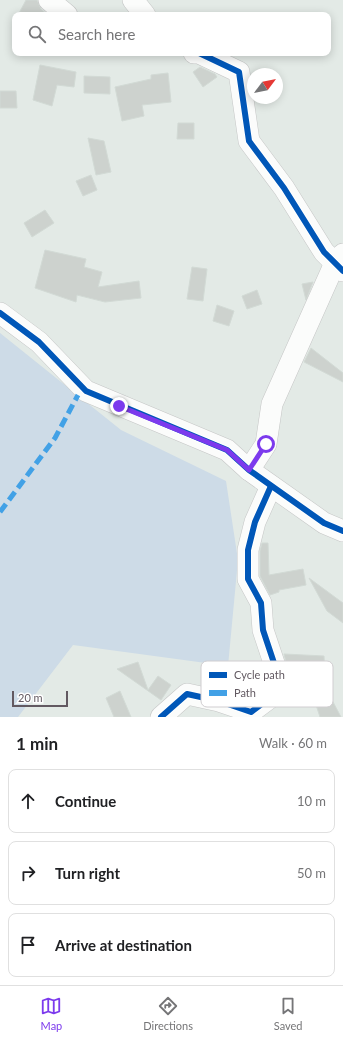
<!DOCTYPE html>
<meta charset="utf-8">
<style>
:root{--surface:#fff;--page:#f6f6f6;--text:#202124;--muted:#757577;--line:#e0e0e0;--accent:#7c3aed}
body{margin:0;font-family:Lato,sans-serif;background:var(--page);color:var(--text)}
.compass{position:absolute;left:247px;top:68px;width:36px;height:36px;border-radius:50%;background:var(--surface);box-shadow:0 2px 10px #0003;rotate:58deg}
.scale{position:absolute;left:12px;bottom:10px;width:56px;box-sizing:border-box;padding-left:4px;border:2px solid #625961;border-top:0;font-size:11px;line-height:14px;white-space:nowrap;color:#625961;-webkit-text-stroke:3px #fff;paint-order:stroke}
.stop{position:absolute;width:12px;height:12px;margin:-9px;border:3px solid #7c3aed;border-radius:50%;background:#fff}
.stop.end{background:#7c3aed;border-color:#fff;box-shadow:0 1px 4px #0008}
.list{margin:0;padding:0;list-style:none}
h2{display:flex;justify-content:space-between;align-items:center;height:52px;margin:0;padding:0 16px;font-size:17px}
h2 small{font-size:13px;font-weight:400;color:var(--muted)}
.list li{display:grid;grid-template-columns:26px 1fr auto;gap:12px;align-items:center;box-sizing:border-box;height:64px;margin:0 8px 8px;padding:0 8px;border:1px solid var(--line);border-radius:8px}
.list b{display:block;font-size:15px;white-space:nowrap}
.list em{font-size:13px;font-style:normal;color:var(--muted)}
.icon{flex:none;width:22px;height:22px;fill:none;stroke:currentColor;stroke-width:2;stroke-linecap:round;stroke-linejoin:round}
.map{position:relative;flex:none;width:343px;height:717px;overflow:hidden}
.search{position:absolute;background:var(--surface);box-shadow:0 2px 10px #0003;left:12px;right:12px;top:12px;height:44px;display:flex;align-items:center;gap:10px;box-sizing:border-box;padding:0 14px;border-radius:8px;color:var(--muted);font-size:15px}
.sheet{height:268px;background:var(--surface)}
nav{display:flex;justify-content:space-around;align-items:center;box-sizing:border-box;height:56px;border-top:1px solid var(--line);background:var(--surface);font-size:11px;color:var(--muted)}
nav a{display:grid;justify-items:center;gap:2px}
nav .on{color:var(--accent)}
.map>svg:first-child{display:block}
.green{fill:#cddbe7}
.building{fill:#cdd2ce;stroke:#d2dad5}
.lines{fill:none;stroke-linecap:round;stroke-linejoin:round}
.minor-casing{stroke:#c5c6c6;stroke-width:22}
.minor{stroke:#fbfcfb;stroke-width:21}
.quiet{stroke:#42a1e6;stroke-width:5;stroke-dasharray:10 5;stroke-linecap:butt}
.cycleway-casing{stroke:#fff;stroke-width:8}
.cycleway{stroke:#0057b8;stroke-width:6}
.route{stroke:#7c3aed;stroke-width:5}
.key{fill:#fff;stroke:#d0cdd0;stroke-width:1}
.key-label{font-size:11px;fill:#625961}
</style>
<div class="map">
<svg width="343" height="717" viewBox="0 0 343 717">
<rect width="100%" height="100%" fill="#e3eae6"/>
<path class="green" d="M 0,333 L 121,430 L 226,481 L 238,560 L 228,666 L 73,645 L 18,717 L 0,717 Z"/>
<g class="building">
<path d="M 26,0 L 37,0 L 41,9 L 48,15 L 18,15 Z"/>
<path d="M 40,65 L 76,72 L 74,87 L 57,85 L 52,106 L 33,100 Z"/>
<path d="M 200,67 L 215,74 L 217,77 L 203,87 L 193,72 Z"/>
<path d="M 168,73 L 171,102 L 142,105 L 144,116 L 122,121 L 115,87 L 151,79 L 151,75 Z"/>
<path d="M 84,76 L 110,77 L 110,94 L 84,93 Z"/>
<path d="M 0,91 L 16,91 L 17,108 L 0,108 Z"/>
<path d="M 178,123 L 194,123 L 194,139 L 177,139 Z"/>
<path d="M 88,138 L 104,141 L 111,172 L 96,175 Z"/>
<path d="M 91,175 L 97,190 L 83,196 L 76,181 Z"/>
<path d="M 45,210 L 54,223 L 32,237 L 24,223 Z"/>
<path d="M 45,250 L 86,259 L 84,267 L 102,272 L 98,287 L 139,281 L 141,298 L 105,302 L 77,295 L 76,302 L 35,288 Z"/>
<path d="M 192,267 L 207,269 L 203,301 L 187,299 Z"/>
<path d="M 313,282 L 306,300 L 302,284 Z"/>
<path d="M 257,290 L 262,304 L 247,309 L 242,296 Z"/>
<path d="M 217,305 L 234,311 L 229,326 L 213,321 Z"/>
<path d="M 311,348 L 343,373 L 343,382 L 304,362 Z"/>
<path d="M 262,543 L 268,543 L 269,575 L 303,569 L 306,585 L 279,590 L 279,592 L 270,595 L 260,576 L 260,551 Z"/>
<path d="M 309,578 L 343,603 L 343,623 L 327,611 Z"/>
<path d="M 284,654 L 324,656 L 325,679 L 332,700 L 341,717 L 320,717 L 305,672 L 288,671 Z"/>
<path d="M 138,662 L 148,690 L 158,676 L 171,685 L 161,700 L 117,669 Z"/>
<path d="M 120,691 L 131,717 L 114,717 L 106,698 Z"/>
</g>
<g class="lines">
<g class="minor-casing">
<g id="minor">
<path d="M 49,0 L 67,15"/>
<path d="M 133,0 L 145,15"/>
<path d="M 194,53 L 199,53 L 239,72 L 249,141 L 284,188 L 324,252 L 343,271"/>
<path d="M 0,313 L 39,342 L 86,391 L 227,450 L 249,470 L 324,523 L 343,531"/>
<path d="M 249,470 L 266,444 L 272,404 L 335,263 L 343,254"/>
<path d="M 161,717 L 187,694 L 219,701 L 251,712 L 271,697 L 276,669 L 263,630 L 261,603 L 248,579 L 248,550 L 255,522 L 271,486"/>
</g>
</g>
<use href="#minor" class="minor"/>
<path class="quiet" d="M 0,512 L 55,438 L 78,395"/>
<g class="cycleway-casing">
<g id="cycleway">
<path d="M 194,53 L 199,53 L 239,72 L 249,141 L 284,188 L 324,252 L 343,271"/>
<path d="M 0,313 L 39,342 L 86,391 L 227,450 L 249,470 L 324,523 L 343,531"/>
<path d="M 161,717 L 187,694 L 219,701 L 251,712 L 271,697 L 276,669 L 263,630 L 261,603 L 248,579 L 248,550 L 255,522 L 271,486"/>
</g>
</g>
<use href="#cycleway" class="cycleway"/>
</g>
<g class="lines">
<path class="route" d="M 119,406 L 227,450 L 249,470 L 266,444"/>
</g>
<rect x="201" y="661" width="132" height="46" rx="6" class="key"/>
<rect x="209" y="672" width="18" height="6" fill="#0057b8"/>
<rect x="209" y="690" width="18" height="6" fill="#42a1e6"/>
<g class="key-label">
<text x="234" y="679">Cycle path</text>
<text x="234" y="697">Path</text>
</g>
</svg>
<svg class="compass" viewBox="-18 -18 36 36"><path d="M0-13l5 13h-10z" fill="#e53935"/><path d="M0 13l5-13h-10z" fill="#757577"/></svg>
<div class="scale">20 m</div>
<div class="stop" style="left:266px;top:444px"></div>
<div class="stop end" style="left:119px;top:406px"></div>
<div class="search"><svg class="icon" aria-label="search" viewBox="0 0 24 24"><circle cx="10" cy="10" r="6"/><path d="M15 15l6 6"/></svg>Search here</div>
</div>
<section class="sheet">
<h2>1 min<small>Walk · 60 m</small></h2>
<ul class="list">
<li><svg class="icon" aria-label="ahead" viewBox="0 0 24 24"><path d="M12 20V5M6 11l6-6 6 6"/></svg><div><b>Continue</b></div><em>10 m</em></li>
<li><svg class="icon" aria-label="right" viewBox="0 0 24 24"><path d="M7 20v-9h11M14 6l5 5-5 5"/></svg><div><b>Turn right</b></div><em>50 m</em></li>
<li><svg class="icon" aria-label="arrive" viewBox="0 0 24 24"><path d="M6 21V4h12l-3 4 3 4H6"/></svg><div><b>Arrive at destination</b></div></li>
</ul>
</section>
<nav>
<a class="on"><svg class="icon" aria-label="map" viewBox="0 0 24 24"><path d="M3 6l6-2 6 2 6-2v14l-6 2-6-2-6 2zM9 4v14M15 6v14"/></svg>Map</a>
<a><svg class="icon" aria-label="directions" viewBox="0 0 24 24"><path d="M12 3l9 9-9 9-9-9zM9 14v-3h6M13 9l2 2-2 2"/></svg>Directions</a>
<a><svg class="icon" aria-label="saved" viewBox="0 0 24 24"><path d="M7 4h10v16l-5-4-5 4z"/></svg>Saved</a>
</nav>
